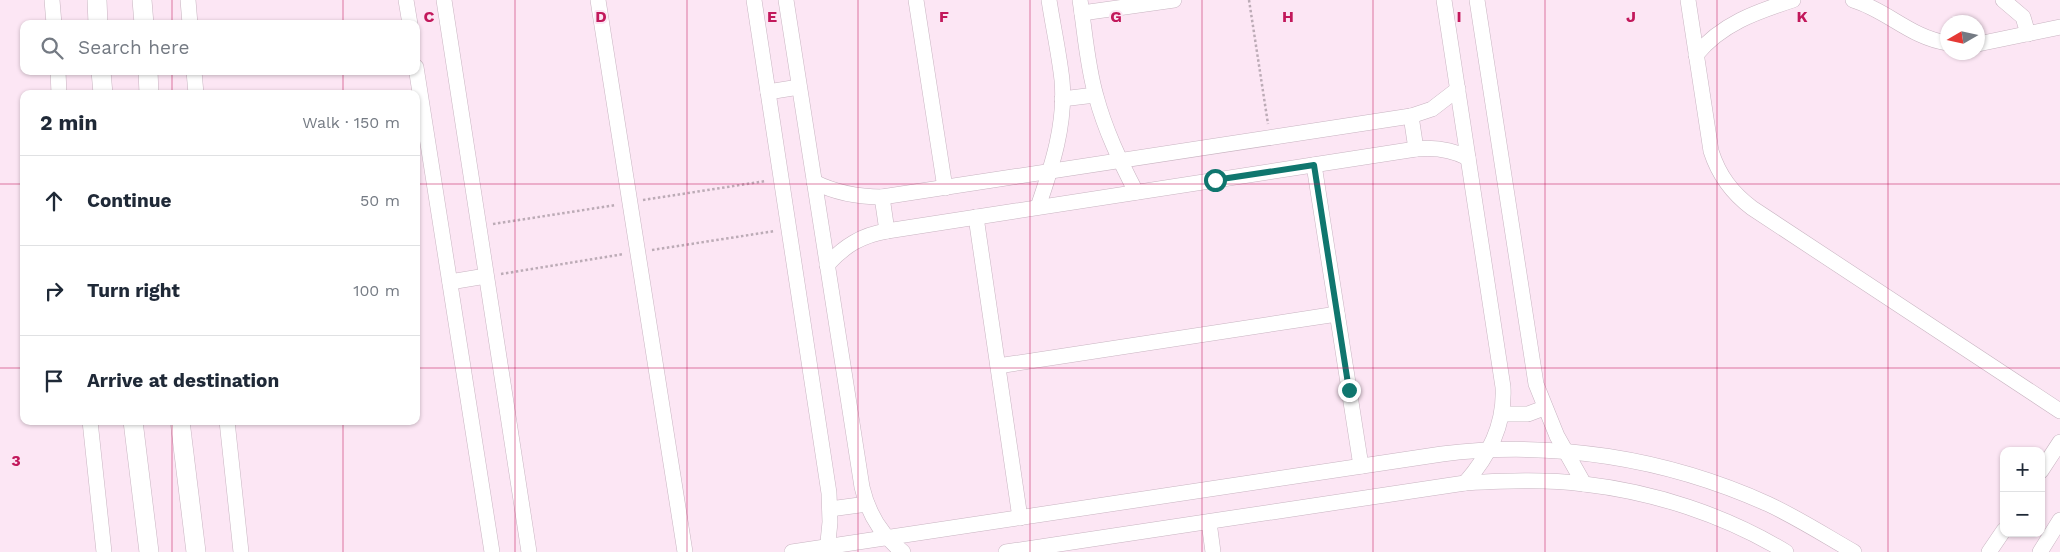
<!DOCTYPE html>
<meta charset="utf-8">
<style>
:root{--surface:#fff;--page:#f6f6f7;--text:#1f2937;--muted:#747a83;--line:#e0e1e3}
body{margin:0;font-family:"Work Sans",sans-serif;background:var(--page);color:var(--text)}
.controls{position:absolute;right:15px;bottom:15px;display:grid;overflow:hidden;border-radius:10px;box-shadow:0 1px 4px #0004}
.controls button{width:45px;height:45px;display:grid;place-items:center;padding:0;border:0;border-bottom:1px solid var(--line);background:var(--surface);color:var(--text);font:25px sans-serif}
.compass{position:absolute;left:1940px;top:15px;width:45px;height:45px;border-radius:50%;background:var(--surface);box-shadow:0 1px 4px #0004;rotate:261deg}
.stop{position:absolute;width:15px;height:15px;margin:-11px;border:4px solid #0f766e;border-radius:50%;background:#fff}
.stop.end{background:#0f766e;border-color:#fff;box-shadow:0 1px 5px #0008}
.list{margin:0;padding:0;list-style:none}
h2{display:flex;justify-content:space-between;align-items:center;height:65px;margin:0;padding:0 20px;font-size:21px}
h2 small{font-size:16px;font-weight:400;color:var(--muted)}
.list li{display:grid;grid-template-columns:32px 1fr auto;gap:15px;align-items:center;box-sizing:border-box;height:90px;padding:0 20px;border-top:1px solid var(--line)}
.list b{display:block;font-size:19px;white-space:nowrap}
.list em{font-size:16px;font-style:normal;color:var(--muted)}
.icon{flex:none;width:28px;height:28px;fill:none;stroke:currentColor;stroke-width:2;stroke-linecap:round;stroke-linejoin:round}
.map{position:relative;flex:none;width:2060px;height:552px;overflow:hidden}
.search{position:absolute;background:var(--surface);box-shadow:0 1px 4px #0004;left:20px;top:20px;width:400px;height:55px;display:flex;align-items:center;gap:12px;box-sizing:border-box;padding:0 18px;border-radius:10px;color:var(--muted);font-size:19px}
.panel{position:absolute;background:var(--surface);box-shadow:0 1px 4px #0004;left:20px;top:90px;width:400px;height:335px;border-radius:10px}
.map>svg:first-child{display:block}
.lines{fill:none;stroke-linecap:round;stroke-linejoin:round}
.minor-casing{stroke:#c8b4c1;stroke-width:16}
.major-casing{stroke:#c8b4c1;stroke-width:20}
.path{stroke:#bcabb6;stroke-width:2.5;stroke-dasharray:2.5 2.5;stroke-linecap:butt}
.minor{stroke:#fff;stroke-width:15}
.major{stroke:#fff;stroke-width:19}
.route{stroke:#0f766e;stroke-width:6}
.grid{fill:none;stroke:#c2185b;stroke-width:1;stroke-opacity:0.55}
.grid-label{font-size:16px;text-anchor:middle;font-weight:bold;fill:#c2185b;stroke:#fce6f4;stroke-width:4;stroke-linejoin:round;paint-order:stroke}
</style>
<div class="map">
<svg width="2060" height="552" viewBox="0 0 2060 552">
<rect width="100%" height="100%" fill="#fce6f4"/>
<g class="lines">
<g class="minor-casing">
<g id="minor">
<path d="M 52,0 L 54,24"/>
<path d="M 188,0 L 190,24"/>
<path d="M 406,0 L 410,24"/>
<path d="M 444,0 L 529,552"/>
<path d="M 598,0 L 685,552"/>
<path d="M 754,0 L 829,493 L 830,522 L 827,552"/>
<path d="M 786,0 L 862,487 C 868,513 882,536 903,552"/>
<path d="M 916,0 L 945,188"/>
<path d="M 1080,0 C 1085,32 1087,65 1096,96 C 1105,130 1120,161 1136,192"/>
<path d="M 1444,0 L 1503,387 C 1505,423 1489,456 1465,483"/>
<path d="M 1477,0 L 1536,384 L 1557,436 L 1584,484"/>
<path d="M 1688,0 L 1711,151 C 1719,176 1732,193 1752,208 L 2060,411"/>
<path d="M 1853,0 C 1887,10 1911,38 1948,43"/>
<path d="M 2003,0 L 2023,17 L 2028,34"/>
<path d="M 1082,13 L 1174,0"/>
<path d="M 1978,44 L 2060,27"/>
<path d="M 1696,55 C 1721,24 1756,12 1793,0"/>
<path d="M 416,67 L 492,552"/>
<path d="M 58,71 L 59,94"/>
<path d="M 194,71 L 196,94"/>
<path d="M 768,92 L 799,87"/>
<path d="M 1062,99 L 1095,95"/>
<path d="M 1411,116 L 1416,149"/>
<path d="M 1314,165 L 1361,466"/>
<path d="M 814,182 C 836,193 857,197 882,197 L 1411,116 L 1432,109 L 1458,89"/>
<path d="M 882,197 L 887,231"/>
<path d="M 1038,207 C 1052,166 1066,124 1062,80 C 1059,53 1053,26 1049,0"/>
<path d="M 976,217 L 1020,518"/>
<path d="M 827,265 C 844,246 862,235 887,231 L 1416,149 C 1435,147 1451,149 1468,158"/>
<path d="M 450,282 L 486,276"/>
<path d="M 998,366 L 1337,314"/>
<path d="M 1502,414 L 1528,414 L 1544,408"/>
<path d="M 90,421 L 104,552"/>
<path d="M 227,421 L 241,552"/>
<path d="M 2041,471 L 2060,442"/>
<path d="M 830,509 L 867,504"/>
<path d="M 1209,522 L 1213,552"/>
<path d="M 792,552 L 1442,454 C 1553,440 1666,458 1768,504 C 1798,518 1826,536 1854,552"/>
<path d="M 1006,552 L 1465,483 C 1505,481 1544,479 1584,484 C 1654,492 1725,515 1786,552"/>
<path d="M 1989,552 L 2004,530"/>
<path d="M 2040,552 L 2060,520"/>
</g>
</g>
<g class="major-casing">
<g id="major">
<path d="M 97,0 L 98,24"/>
<path d="M 142,0 L 144,24"/>
<path d="M 101,71 L 103,94"/>
<path d="M 148,71 L 149,94"/>
<path d="M 133,421 L 149,552"/>
<path d="M 180,421 L 196,552"/>
</g>
</g>
<g class="path">
<path d="M 1249,0 L 1268,124"/>
<path d="M 643,200 L 766,181"/>
<path d="M 493,224 L 616,205"/>
<path d="M 652,250 L 775,231"/>
<path d="M 501,274 L 624,254"/>
</g>
<use href="#minor" class="minor"/>
<use href="#major" class="major"/>
</g>
<g class="lines">
<path class="route" d="M 1215,180 L 1314,165 L 1349,390"/>
</g>
<path class="grid" d="M 172,0 L 172,24M 343,0 L 343,24M 515,0 L 515,552M 687,0 L 687,552M 858,0 L 858,552M 1030,0 L 1030,552M 1202,0 L 1202,552M 1373,0 L 1373,552M 1545,0 L 1545,552M 1717,0 L 1717,552M 1888,0 L 1888,552M 172,71 L 172,94M 343,71 L 343,94M 0,184 L 24,184M 416,184 L 2060,184M 0,368 L 24,368M 416,368 L 2060,368M 172,421 L 172,552M 343,421 L 343,552"/>
<g class="grid-label">
<text x="429" y="22">C</text>
<text x="601" y="22">D</text>
<text x="772" y="22">E</text>
<text x="944" y="22">F</text>
<text x="1116" y="22">G</text>
<text x="1288" y="22">H</text>
<text x="1459" y="22">I</text>
<text x="1631" y="22">J</text>
<text x="1802" y="22">K</text>
<text x="16" y="466">3</text>
</g>
</svg>
<div class="controls">
<button>+</button>
<button>−</button>
</div>
<svg class="compass" viewBox="-18 -18 36 36"><path d="M0-13l5 13h-10z" fill="#e53935"/><path d="M0 13l5-13h-10z" fill="#747a83"/></svg>
<div class="stop" style="left:1215px;top:180px"></div>
<div class="stop end" style="left:1349px;top:390px"></div>
<div class="search"><svg class="icon" aria-label="search" viewBox="0 0 24 24"><circle cx="10" cy="10" r="6"/><path d="M15 15l6 6"/></svg>Search here</div>
<section class="panel">
<h2>2 min<small>Walk · 150 m</small></h2>
<ul class="list">
<li><svg class="icon" aria-label="ahead" viewBox="0 0 24 24"><path d="M12 20V5M6 11l6-6 6 6"/></svg><div><b>Continue</b></div><em>50 m</em></li>
<li><svg class="icon" aria-label="right" viewBox="0 0 24 24"><path d="M7 20v-9h11M14 6l5 5-5 5"/></svg><div><b>Turn right</b></div><em>100 m</em></li>
<li><svg class="icon" aria-label="arrive" viewBox="0 0 24 24"><path d="M6 21V4h12l-3 4 3 4H6"/></svg><div><b>Arrive at destination</b></div></li>
</ul>
</section>
</div>
